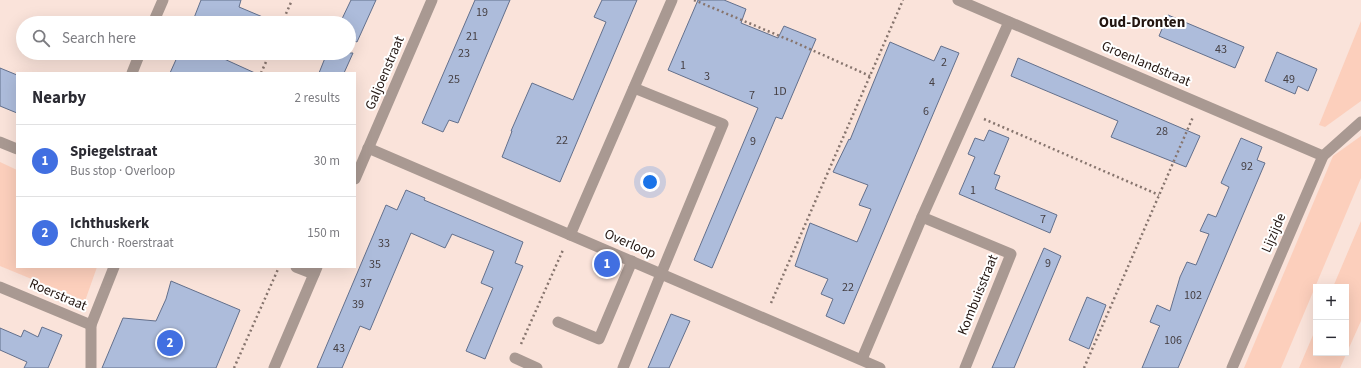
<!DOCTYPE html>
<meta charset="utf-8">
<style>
:root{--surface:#fff;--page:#f2f2f3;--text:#2b2b33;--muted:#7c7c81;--line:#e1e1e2;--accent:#416fe1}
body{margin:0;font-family:"Source Sans 3",sans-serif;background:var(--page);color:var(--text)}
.controls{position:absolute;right:12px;bottom:12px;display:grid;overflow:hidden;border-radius:0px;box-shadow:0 4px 16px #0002}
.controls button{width:36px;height:36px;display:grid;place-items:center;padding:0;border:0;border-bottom:1px solid var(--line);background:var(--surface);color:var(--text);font:20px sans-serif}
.you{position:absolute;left:650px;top:182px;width:14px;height:14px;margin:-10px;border:3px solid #fff;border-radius:50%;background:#1a73e8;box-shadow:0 0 0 6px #1a73e833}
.badge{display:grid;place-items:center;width:26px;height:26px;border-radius:50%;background:var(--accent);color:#fff;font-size:13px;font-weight:700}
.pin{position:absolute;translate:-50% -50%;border:2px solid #fff;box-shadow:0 1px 4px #0006}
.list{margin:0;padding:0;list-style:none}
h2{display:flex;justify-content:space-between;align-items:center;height:52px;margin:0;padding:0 16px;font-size:17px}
h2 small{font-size:13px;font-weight:400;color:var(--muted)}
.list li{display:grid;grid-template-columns:26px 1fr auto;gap:12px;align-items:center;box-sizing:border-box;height:72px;padding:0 16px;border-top:1px solid var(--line)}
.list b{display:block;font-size:15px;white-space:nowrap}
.list p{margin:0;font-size:13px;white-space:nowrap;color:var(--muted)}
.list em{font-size:13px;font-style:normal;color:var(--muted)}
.icon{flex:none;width:22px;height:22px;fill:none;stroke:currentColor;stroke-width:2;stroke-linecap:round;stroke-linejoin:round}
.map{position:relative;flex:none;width:1361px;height:368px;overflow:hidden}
.search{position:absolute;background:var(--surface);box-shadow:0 4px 16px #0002;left:16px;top:16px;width:340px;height:44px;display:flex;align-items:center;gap:10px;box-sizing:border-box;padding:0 14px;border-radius:22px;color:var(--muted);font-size:15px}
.panel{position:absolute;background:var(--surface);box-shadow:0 4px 16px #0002;left:16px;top:72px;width:340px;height:196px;border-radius:0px}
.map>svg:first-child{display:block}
.green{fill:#fccfbc}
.building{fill:#adbcdb;stroke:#63708c}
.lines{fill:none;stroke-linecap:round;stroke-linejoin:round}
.path{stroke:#87756e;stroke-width:2.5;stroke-dasharray:2 3;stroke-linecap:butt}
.service{stroke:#a99992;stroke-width:11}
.pedestrian{stroke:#a99992;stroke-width:11}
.minor{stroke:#a99992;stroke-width:11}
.labels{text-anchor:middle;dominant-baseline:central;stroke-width:4;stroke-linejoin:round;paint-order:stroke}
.number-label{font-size:12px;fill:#464044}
.street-label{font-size:14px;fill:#231611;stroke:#fff}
.neighbourhood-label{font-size:15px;font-weight:bold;fill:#231611;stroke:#fff}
</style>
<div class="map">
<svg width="1361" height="368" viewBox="0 0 1361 368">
<rect width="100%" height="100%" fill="#fae3da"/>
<g class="green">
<path d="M 1361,21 L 1361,101 L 1325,127 L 1319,125 Z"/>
<path d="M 1361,136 L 1361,178 L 1281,368 L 1244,368 L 1333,156 Z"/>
<path d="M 0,162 L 17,170 L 17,267 L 97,267 L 85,301 L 0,266 Z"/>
<path d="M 1361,221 L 1361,321 L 1340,368 L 1299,368 L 1316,328 L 1316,353 L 1346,353 L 1346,287 L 1333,287 Z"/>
</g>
<g class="building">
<path d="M 201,0 L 241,0 L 239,7 L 277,23 L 192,23 Z"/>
<path d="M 351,0 L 376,0 L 357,42 L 349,39 L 349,23 L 340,23 Z"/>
<path d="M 475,0 L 510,0 L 458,123 L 449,120 L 443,132 L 422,123 Z"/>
<path d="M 602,0 L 637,0 L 560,182 L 502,157 L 511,134 L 512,131 L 511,131 L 532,83 L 573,100 L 606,22 L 594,17 Z"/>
<path d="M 698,0 L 724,0 L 746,9 L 741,23 L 778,38 L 784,26 L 816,39 L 782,119 L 776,117 L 712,268 L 694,260 L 758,108 L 668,70 Z"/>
<path d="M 1168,15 L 1244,47 L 1235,68 L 1159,36 Z"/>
<path d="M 890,42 L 934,61 L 941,46 L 959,53 L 844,324 L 826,316 L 833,299 L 821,294 L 828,279 L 795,266 L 810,223 L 857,242 L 864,226 L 871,209 L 859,205 L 868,185 L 833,172 L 849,139 L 850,140 Z"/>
<path d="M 1277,52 L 1317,69 L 1308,91 L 1298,86 L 1295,94 L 1265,81 Z"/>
<path d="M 179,53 L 211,53 L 255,73 L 170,73 Z"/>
<path d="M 327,53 L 353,53 L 344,73 L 319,73 Z"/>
<path d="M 1018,58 L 1200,136 L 1186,167 L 1111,137 L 1118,121 L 1011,76 Z"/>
<path d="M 0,68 L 17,75 L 17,113 L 0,106 Z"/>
<path d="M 989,130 L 1009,138 L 994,174 L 1000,176 L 995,189 L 1057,215 L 1050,233 L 959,194 L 975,157 L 968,154 L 975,138 L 984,141 Z"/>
<path d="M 1241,138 L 1262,147 L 1257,160 L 1265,163 L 1178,368 L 1142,368 L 1159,327 L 1160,326 L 1150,322 L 1157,305 L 1170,311 L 1180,277 L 1187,262 L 1196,265 L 1209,234 L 1200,231 L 1208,214 L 1216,217 L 1229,187 L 1221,183 Z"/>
<path d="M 406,190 L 425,198 L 424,200 L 523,242 L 515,263 L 523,266 L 485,359 L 466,351 L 493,288 L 481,283 L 494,251 L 452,234 L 445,248 L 411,233 L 370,330 L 360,326 L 342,368 L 317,368 L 386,205 L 397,210 Z"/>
<path d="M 1044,248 L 1061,256 L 1014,368 L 992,368 Z"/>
<path d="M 171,281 L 240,310 L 216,368 L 102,368 L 123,318 L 156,321 L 166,299 Z"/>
<path d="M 1087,297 L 1106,305 L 1089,349 L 1069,340 Z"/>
<path d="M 671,314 L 690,321 L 669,368 L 648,368 Z"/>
<path d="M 42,327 L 62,335 L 48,368 L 24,368 L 27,362 L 0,350 L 0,328 L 21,337 L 24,330 L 38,337 Z"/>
</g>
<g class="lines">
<g class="path">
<path d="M 694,0 L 794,42 L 870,76"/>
<path d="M 282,23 L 292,0"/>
<path d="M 261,73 L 270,53"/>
<path d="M 984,119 L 1159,195"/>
<path d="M 771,303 L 903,0"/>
<path d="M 521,344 L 563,250"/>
<path d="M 234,368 L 279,267"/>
<path d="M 1084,368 L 1193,117"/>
</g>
<path class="service" d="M 558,322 L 599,339 L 632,261"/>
<g class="pedestrian">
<path d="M 515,358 L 537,368"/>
<path d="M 623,368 L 661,274"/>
</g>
<g class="minor">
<path d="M 958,0 L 1323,156"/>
<path d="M 153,23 L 163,0"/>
<path d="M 132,73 L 140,53"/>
<path d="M 634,88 L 723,124 L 661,274"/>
<path d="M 0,142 L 17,149"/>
<path d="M 368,148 L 880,368"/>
<path d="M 355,179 L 432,0"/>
<path d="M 922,217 L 1011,254 L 965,368"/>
<path d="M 570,235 L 672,0"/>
<path d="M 296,267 L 314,274"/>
<path d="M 0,287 L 91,325 L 114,267"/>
<path d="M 862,359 L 922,217 L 1009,22"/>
<path d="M 91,368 L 91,325"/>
<path d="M 274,368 L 317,267"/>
<path d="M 1232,368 L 1323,156 L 1361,122"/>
</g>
</g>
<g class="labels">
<g class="number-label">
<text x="482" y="12">19</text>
<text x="472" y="36">21</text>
<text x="1221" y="49">43</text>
<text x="464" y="53">23</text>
<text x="944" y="62">2</text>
<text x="683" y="65">1</text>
<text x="707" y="76">3</text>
<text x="454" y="79">25</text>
<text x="1289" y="79">49</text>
<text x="932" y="82">4</text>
<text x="780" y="91">1D</text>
<text x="752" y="95">7</text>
<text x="926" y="111">6</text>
<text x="1162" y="131">28</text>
<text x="562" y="140">22</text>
<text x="753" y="141">9</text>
<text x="1247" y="166">92</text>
<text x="973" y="190">1</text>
<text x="1043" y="219">7</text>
<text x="384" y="243">33</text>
<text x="1048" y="263">9</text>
<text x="375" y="264">35</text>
<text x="366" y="283">37</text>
<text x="848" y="287">22</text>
<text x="1193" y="295">102</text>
<text x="358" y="304">39</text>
<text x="1173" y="340">106</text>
<text x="339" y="348">43</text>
</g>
<g class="street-label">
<text transform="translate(1146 64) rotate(23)">Groenlandstraat</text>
<text transform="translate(385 73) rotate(-67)">Galjoenstraat</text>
<text transform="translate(1274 233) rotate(-67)">Lijzijde</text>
<text transform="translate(630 244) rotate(23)">Overloop</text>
<text transform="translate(58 295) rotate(23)">Roerstraat</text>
<text transform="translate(978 295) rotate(-68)">Kombuisstraat</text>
</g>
<g class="neighbourhood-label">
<text x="1142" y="22">Oud-Dronten</text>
</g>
</g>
</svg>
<div class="controls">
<button>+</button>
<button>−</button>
</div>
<div class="you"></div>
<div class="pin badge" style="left:607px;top:264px">1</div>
<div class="pin badge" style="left:170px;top:343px">2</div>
<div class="search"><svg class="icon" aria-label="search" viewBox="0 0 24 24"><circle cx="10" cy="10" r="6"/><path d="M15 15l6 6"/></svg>Search here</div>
<section class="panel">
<h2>Nearby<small>2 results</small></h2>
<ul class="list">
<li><span class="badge">1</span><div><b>Spiegelstraat</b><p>Bus stop · Overloop</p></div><em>30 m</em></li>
<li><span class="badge">2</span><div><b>Ichthuskerk</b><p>Church · Roerstraat</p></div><em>150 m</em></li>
</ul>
</section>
</div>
